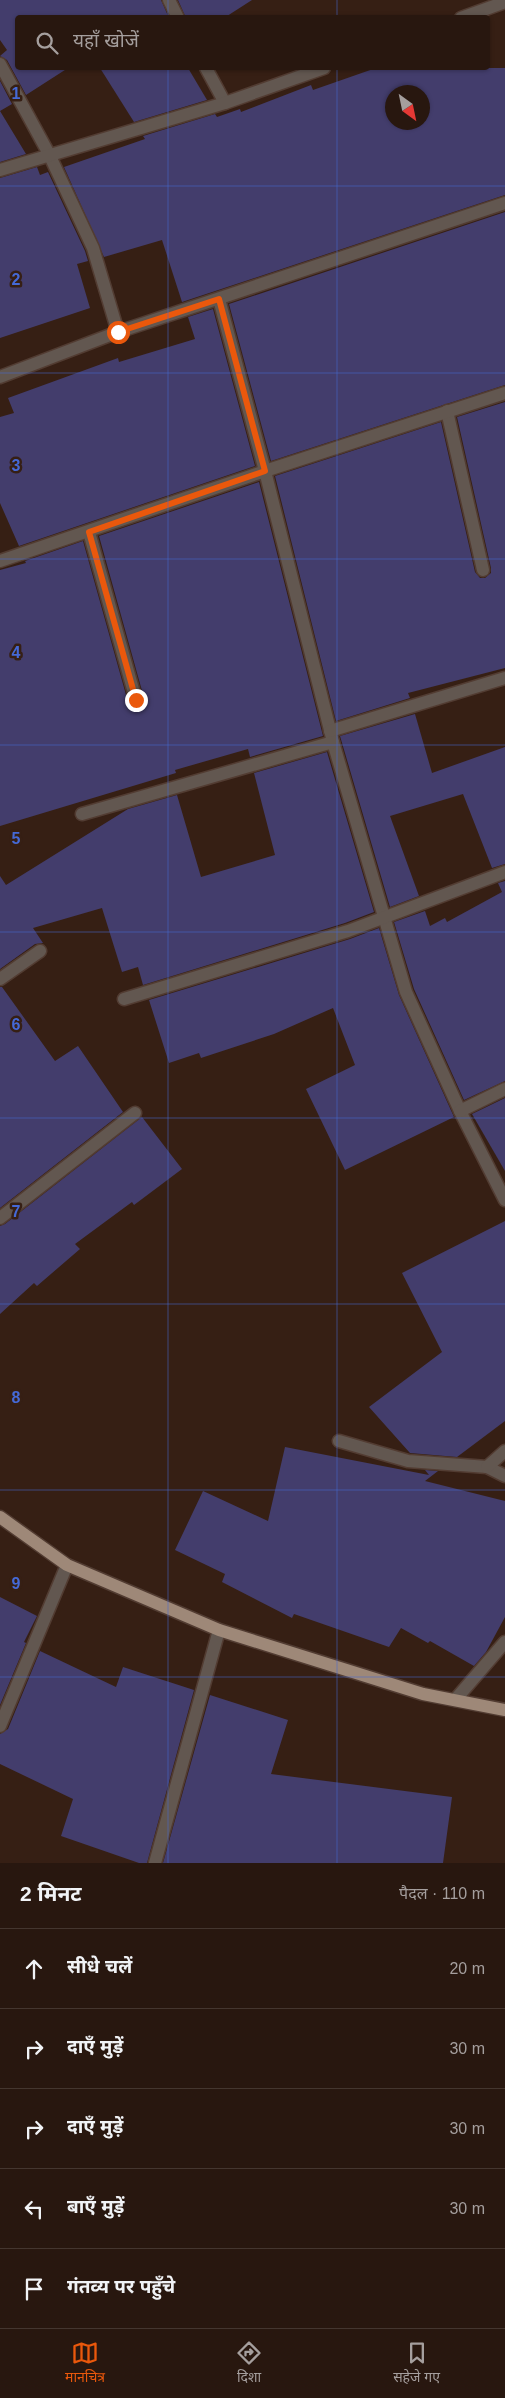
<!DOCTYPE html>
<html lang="hi">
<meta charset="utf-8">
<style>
:root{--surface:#28170f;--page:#302018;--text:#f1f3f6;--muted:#a59f9e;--line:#44362f;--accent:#ea580c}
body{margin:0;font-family:Helvetica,"Noto Sans Devanagari",sans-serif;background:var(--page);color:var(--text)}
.compass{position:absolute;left:385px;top:85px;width:45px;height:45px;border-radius:50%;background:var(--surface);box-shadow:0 1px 4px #0004;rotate:147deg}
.stop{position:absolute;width:15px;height:15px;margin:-11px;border:4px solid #ea580c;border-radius:50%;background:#fff}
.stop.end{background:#ea580c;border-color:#fff;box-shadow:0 1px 5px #0008}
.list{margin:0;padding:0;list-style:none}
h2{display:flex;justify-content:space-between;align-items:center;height:65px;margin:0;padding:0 20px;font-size:21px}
h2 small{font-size:16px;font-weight:400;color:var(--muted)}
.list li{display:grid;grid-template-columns:32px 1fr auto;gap:15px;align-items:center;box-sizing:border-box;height:80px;padding:0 20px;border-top:1px solid var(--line)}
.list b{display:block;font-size:19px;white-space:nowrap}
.list em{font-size:16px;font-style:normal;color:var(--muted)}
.icon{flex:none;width:28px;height:28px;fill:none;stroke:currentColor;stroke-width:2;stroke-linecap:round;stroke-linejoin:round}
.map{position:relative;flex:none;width:505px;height:1863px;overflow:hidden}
.search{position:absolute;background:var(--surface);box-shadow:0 1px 4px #0004;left:15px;right:15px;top:15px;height:55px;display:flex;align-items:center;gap:12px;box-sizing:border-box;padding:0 18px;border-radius:5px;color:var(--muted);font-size:19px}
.sheet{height:465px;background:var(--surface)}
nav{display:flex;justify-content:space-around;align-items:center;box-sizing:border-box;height:70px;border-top:1px solid var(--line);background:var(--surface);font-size:14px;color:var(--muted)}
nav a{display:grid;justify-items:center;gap:2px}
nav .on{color:var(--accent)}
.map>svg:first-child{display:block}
.building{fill:#433d6c;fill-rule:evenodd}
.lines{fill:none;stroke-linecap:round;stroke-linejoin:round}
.minor-casing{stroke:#523c32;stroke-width:15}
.major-casing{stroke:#523c32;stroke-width:15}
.minor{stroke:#625750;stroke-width:12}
.major{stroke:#9e8878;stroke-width:12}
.route{stroke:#ea580c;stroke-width:6}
.grid{fill:none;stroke:#4569d6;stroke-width:1;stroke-opacity:0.55}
.grid-label{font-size:16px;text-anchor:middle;font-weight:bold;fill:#4569d6;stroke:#361f14;stroke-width:5;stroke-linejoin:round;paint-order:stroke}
</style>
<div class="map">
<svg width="505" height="1863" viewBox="0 0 505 1863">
<rect width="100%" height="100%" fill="#361f14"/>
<g class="building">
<path d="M 0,0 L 161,0 L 169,18 L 18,18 L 18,68 L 68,68 L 26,95 L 7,60 L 0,56 L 7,50 L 0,40 Z"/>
<path d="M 178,0 L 252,0 L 224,18 L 186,18 Z"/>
<path d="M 100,68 L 188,68 L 207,100 L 134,122 Z"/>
<path d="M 376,68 L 505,68 L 505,195 L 182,302 L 162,240 L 104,257 L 64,167 L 145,139 L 143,136 L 215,114 L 217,117 L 240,109 L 241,112 L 311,85 L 313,90 ZM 392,92 L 422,92 L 422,122 L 392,122 Z"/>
<path d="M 0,81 L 12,104 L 0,111 L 26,154 L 0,162 Z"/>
<path d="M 37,167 L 40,175 L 48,172 L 85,251 L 88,261 L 77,264 L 90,308 L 0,338 L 0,178 Z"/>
<path d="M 505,212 L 505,385 L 271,461 L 229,304 Z"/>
<path d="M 213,309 L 255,466 L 19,546 L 0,503 L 0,417 L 14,413 L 8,398 L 118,358 L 119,362 L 195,339 L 188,317 Z"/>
<path d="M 505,402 L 505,668 L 408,693 L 410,698 L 336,721 L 275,476 L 441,422 L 475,572 L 480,578 L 485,578 L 491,573 L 491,568 L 457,417 Z"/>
<path d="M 259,482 L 323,736 L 250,757 L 248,749 L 175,770 L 176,773 L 0,826 L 0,570 L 26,563 L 25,561 L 83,541 L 128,702 L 134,708 L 139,708 L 144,702 L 144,698 L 99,536 Z"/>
<path d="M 415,714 L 432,773 L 505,747 L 505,864 L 492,868 L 463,794 L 390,816 L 419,896 L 390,907 L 340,736 Z"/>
<path d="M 327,752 L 374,912 L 345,923 L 143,985 L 138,967 L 122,972 L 102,908 L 33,928 L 43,943 L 35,944 L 0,969 L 0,876 L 6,885 L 128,809 L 177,795 L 201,877 L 275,855 L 254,773 Z"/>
<path d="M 505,881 L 505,1081 L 464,1100 L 414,989 L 394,922 L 425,911 L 430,926 L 445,918 L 447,922 L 502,892 L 498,883 Z"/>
<path d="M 379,928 L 399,995 L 454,1117 L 345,1170 L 306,1089 L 355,1065 L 333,1008 L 274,1034 L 201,1058 L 199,1053 L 169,1063 L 149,1000 L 350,939 Z"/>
<path d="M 0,987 L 2,987 L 55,1061 L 78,1046 L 123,1112 L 0,1208 Z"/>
<path d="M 505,1098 L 505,1171 L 472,1114 Z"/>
<path d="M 142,1117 L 182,1169 L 134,1205 L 132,1202 L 75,1244 L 80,1249 L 37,1286 L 34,1283 L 0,1314 L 0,1226 L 5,1224 Z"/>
<path d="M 505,1221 L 505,1421 L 457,1457 L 410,1453 L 369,1407 L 442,1352 L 402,1273 Z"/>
<path d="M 285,1447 L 429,1475 L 425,1470 L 438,1471 L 425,1481 L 505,1501 L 505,1617 L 486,1652 L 474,1666 L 430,1641 L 428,1643 L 401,1628 L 389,1647 L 294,1614 L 292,1618 L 222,1582 L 225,1574 L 175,1550 L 203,1491 L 268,1521 Z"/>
<path d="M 0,1597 L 37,1616 L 24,1642 L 26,1643 L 0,1705 Z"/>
<path d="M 40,1651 L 116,1687 L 123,1667 L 194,1690 L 147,1863 L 139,1863 L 61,1836 L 73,1799 L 0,1764 L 0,1734 L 8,1729 Z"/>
<path d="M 210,1695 L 288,1720 L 271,1774 L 452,1797 L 443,1863 L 163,1863 Z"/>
</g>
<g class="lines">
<g class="minor-casing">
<g id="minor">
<path d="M 169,0 L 178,18"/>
<path d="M 461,18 L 505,2"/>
<path d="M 0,64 L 49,154 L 93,248 L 118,332"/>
<path d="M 206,68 L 225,103"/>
<path d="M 0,170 L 225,103 L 324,68"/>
<path d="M 219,299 L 265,471 L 333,742 L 406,992 L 460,1111 L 505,1200"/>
<path d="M 0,377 L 118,332 L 505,203"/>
<path d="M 447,411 L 483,570"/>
<path d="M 89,532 L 136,700"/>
<path d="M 0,561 L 265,471 L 505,393"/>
<path d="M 330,731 L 505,678"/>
<path d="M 82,814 L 333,742"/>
<path d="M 0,979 L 40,951"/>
<path d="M 124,999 L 348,931 L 505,872"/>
<path d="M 460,1111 L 505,1089"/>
<path d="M 0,1218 L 135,1113"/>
<path d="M 339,1441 L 408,1461 L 487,1467 L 505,1476"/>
<path d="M 487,1467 L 505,1451"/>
<path d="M 455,1700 L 505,1642"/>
<path d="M 0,1726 L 67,1565"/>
<path d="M 155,1863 L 219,1630"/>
</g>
</g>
<g class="major-casing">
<path id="major" d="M 0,1517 L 67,1565 L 219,1630 L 423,1694 L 505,1710"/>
</g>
<use href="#minor" class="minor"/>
<use href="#major" class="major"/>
</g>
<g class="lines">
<path class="route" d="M 118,332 L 219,299 L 265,471 L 89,532 L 136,700"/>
</g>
<path class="grid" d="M 168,0 L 168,18M 337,0 L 337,18M 168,68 L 168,1863M 337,68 L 337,1863M 0,186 L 505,186M 0,373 L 505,373M 0,559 L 505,559M 0,745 L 505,745M 0,932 L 505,932M 0,1118 L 505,1118M 0,1304 L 505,1304M 0,1490 L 505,1490M 0,1677 L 505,1677"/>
<g class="grid-label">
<text x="16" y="99">1</text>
<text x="16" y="285">2</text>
<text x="16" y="471">3</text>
<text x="16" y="658">4</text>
<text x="16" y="844">5</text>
<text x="16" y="1030">6</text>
<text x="16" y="1217">7</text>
<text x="16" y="1403">8</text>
<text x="16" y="1589">9</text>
</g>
</svg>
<svg class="compass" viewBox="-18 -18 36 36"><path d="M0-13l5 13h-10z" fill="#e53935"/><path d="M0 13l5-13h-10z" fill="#a59f9e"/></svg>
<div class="stop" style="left:118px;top:332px"></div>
<div class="stop end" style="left:136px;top:700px"></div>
<div class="search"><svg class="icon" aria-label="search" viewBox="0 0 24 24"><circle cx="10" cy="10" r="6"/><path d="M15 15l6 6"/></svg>यहाँ खोजें</div>
</div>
<section class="sheet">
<h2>2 मिनट<small>पैदल · 110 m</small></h2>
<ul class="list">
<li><svg class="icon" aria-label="ahead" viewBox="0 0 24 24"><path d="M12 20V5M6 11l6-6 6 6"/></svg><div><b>सीधे चलें</b></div><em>20 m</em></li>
<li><svg class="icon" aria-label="right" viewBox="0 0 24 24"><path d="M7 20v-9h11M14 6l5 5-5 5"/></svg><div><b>दाएँ मुड़ें</b></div><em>30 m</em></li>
<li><svg class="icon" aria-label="right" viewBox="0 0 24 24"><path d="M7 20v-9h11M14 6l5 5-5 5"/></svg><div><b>दाएँ मुड़ें</b></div><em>30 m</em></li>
<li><svg class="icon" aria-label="left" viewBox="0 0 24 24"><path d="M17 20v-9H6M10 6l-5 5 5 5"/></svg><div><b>बाएँ मुड़ें</b></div><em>30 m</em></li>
<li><svg class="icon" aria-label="arrive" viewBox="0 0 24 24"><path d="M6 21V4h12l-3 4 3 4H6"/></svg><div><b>गंतव्य पर पहुँचे</b></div></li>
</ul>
</section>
<nav>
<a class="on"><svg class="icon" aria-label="map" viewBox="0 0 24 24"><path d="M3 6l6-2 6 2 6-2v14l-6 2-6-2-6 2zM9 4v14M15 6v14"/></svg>मानचित्र</a>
<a><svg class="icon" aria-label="directions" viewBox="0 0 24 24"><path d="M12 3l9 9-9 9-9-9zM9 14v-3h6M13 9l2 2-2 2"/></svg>दिशा</a>
<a><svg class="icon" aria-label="saved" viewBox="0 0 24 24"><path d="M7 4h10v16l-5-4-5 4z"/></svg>सहेजे गए</a>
</nav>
